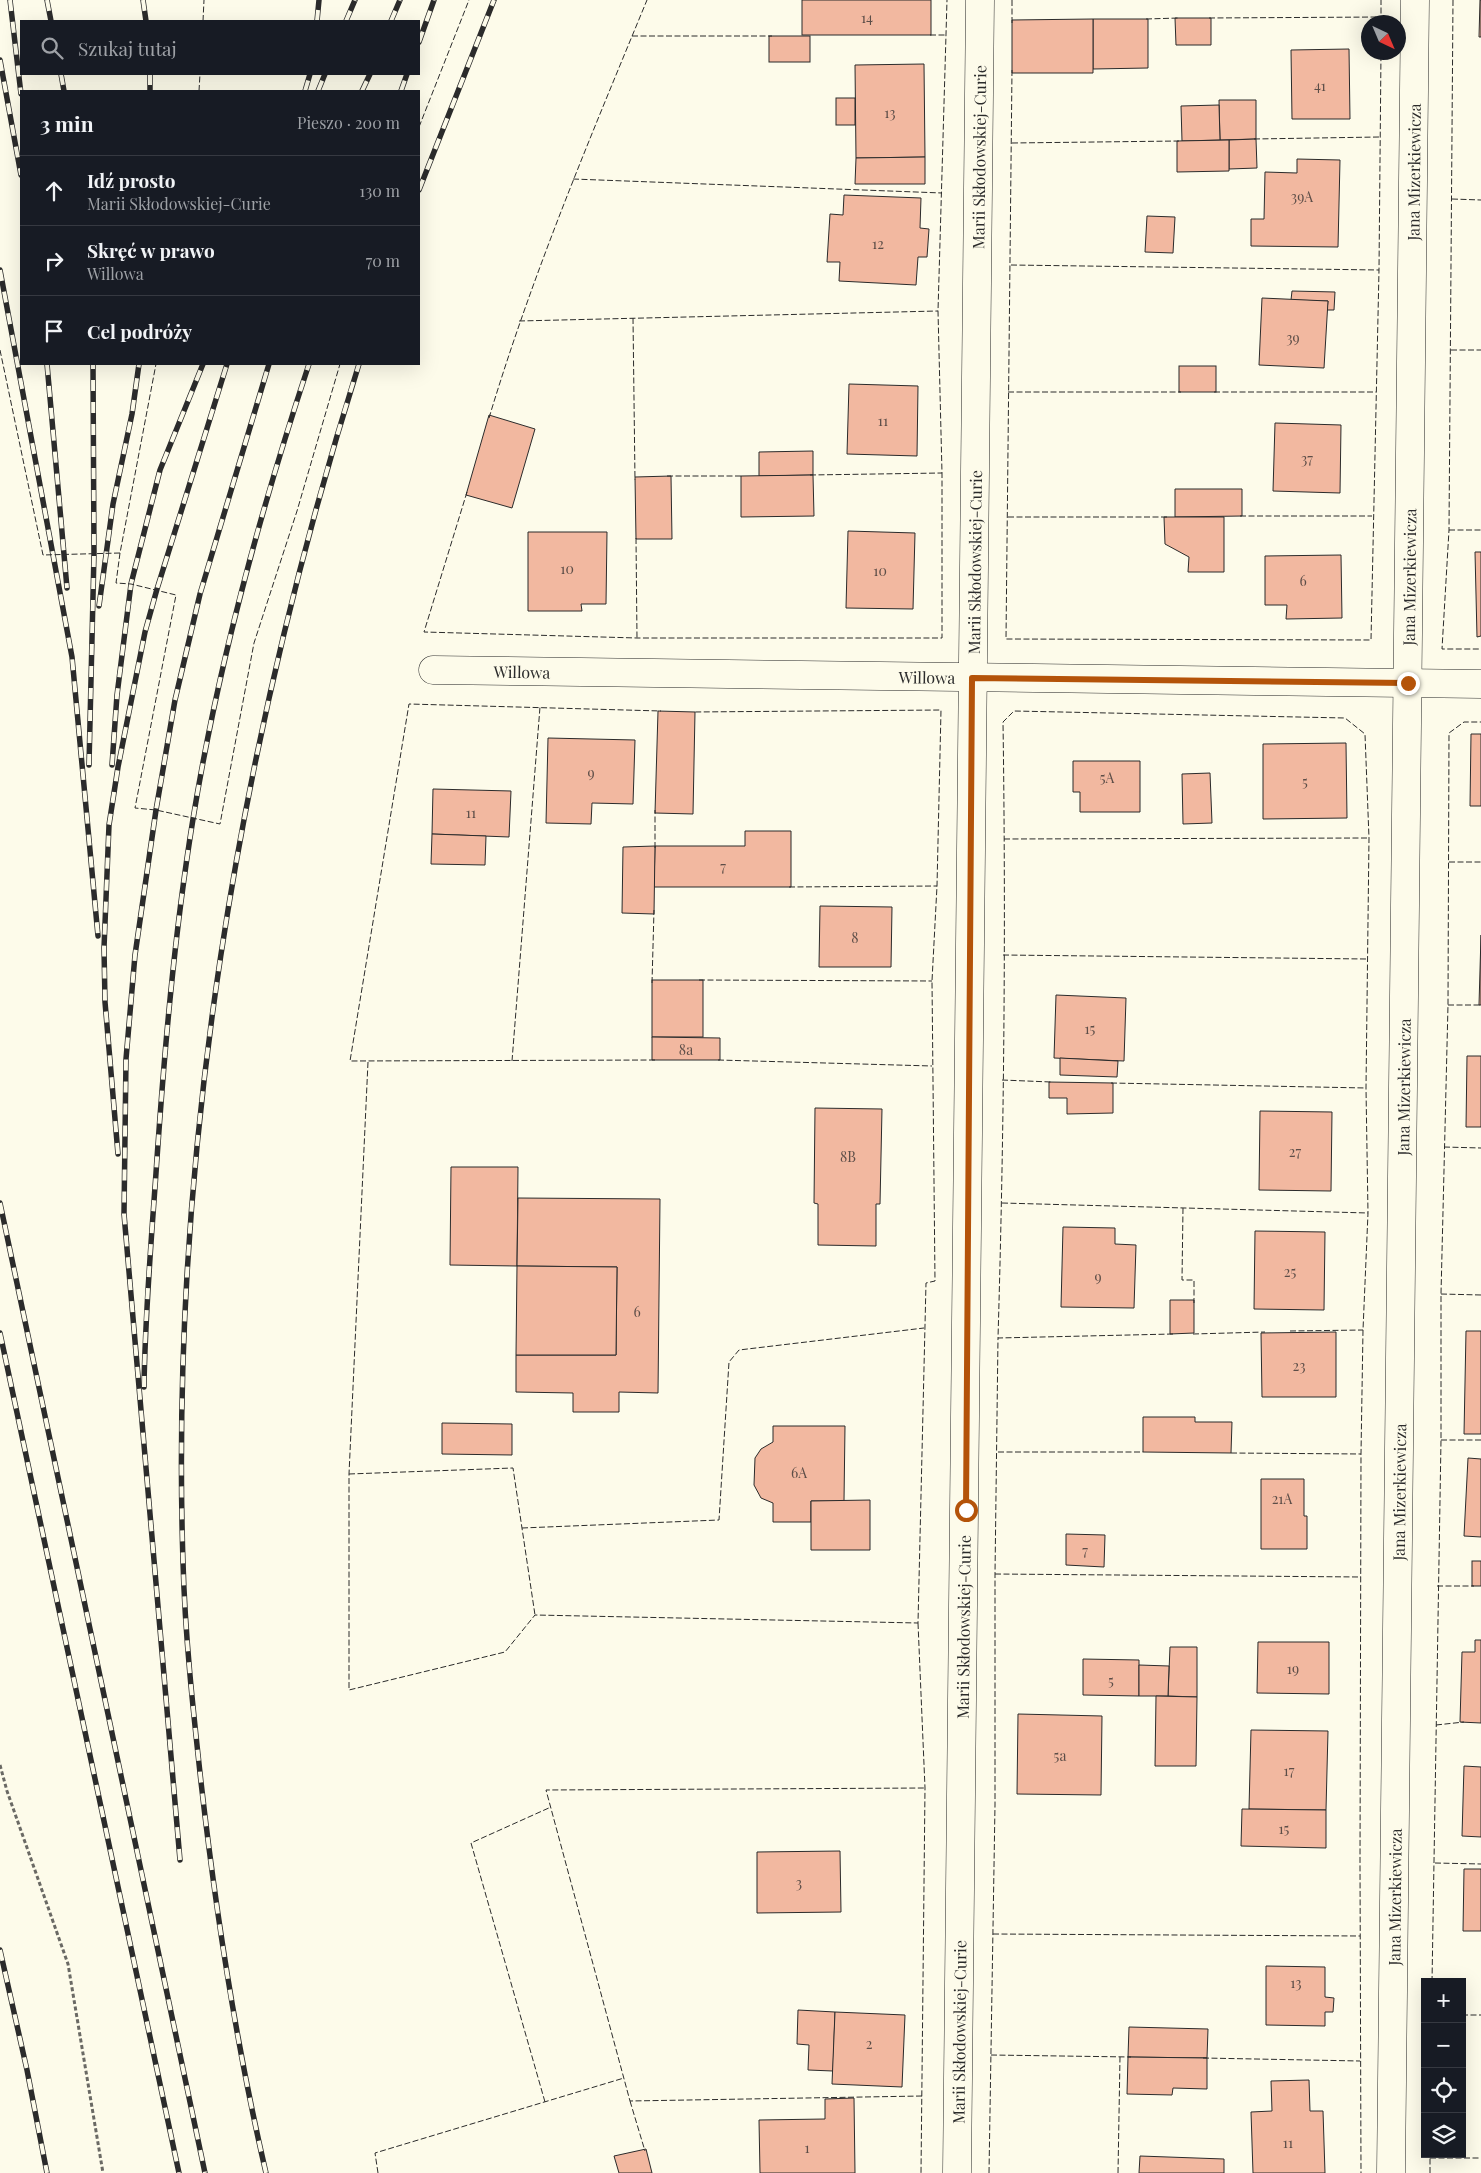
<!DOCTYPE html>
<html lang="pl">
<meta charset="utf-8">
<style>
:root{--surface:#171b24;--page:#20242c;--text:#f1f3f6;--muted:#9ea1a6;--line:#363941}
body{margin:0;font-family:"Playfair Display",serif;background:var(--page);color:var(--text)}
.controls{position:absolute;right:15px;bottom:15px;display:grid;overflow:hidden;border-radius:0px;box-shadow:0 5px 20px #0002}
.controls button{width:45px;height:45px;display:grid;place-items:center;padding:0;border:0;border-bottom:1px solid var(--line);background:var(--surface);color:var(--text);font:25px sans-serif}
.compass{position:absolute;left:1361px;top:15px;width:45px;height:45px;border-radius:50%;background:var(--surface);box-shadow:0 5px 20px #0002;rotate:136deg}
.stop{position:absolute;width:15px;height:15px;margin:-11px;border:4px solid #b45309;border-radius:50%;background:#fff}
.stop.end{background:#b45309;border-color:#fff;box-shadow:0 1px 5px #0008}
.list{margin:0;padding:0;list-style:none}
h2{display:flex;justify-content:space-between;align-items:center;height:65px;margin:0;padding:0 20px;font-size:21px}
h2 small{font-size:16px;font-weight:400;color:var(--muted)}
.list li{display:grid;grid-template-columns:32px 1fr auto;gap:15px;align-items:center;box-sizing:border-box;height:70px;padding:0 20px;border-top:1px solid var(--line)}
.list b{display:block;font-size:19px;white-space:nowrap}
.list p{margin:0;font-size:16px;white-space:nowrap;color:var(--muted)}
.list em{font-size:16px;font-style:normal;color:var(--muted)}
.icon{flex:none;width:28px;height:28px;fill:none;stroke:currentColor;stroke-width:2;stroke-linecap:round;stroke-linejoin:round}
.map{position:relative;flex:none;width:1481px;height:2173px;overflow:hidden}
.search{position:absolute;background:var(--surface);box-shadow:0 5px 20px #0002;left:20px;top:20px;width:400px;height:55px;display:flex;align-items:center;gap:12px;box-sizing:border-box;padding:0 18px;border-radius:0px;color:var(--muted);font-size:19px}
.panel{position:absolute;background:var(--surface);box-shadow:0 5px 20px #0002;left:20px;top:90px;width:400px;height:275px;border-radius:0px}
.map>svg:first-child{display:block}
.building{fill:#f2b8a0;stroke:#2b2b2b}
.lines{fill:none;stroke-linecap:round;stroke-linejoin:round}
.street-casing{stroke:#2b2b2b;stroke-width:29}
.path{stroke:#6a6964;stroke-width:3;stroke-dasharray:4 2.5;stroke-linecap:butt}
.street{stroke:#fdfbea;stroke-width:28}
.rail-casing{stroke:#2b2b2b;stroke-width:5.5}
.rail{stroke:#fdfbea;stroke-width:4;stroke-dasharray:11;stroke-linecap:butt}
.fence{stroke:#2b2b2b;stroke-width:1;stroke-dasharray:6 2.5;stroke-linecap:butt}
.route{stroke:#b45309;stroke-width:6}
.labels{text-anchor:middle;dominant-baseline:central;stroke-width:4;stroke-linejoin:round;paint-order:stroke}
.number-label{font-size:14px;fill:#5d4e48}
.street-label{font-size:16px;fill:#2b2b2b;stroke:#fdfbea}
</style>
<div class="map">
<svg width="1481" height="2173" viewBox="0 0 1481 2173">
<rect width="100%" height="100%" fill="#fdfbea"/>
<g class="building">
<rect x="802" y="0" width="129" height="35"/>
<path d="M 1480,0 L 1481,0 L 1481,37 L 1479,37 Z"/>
<path d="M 1175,18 L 1211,18 L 1211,45 L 1176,45 Z"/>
<path d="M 1093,19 L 1148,19 L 1148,68 L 1093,69 Z"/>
<path d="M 1093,19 L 1093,73 L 1012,73 L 1012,20 Z"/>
<rect x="769" y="36" width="41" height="26"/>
<path d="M 1349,49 L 1350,119 L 1292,119 L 1291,50 Z"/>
<path d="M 924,64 L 925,157 L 856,158 L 855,65 Z"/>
<rect x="836" y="98" width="19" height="27"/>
<path d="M 1219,100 L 1256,100 L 1256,139 L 1220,140 Z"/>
<path d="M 1219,105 L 1220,140 L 1182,141 L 1181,106 Z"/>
<path d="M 1256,139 L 1257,168 L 1229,169 L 1229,140 Z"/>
<path d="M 1229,140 L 1229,171 L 1177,172 L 1177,141 Z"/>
<path d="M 925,157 L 925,184 L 855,184 L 856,158 Z"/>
<path d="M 1297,159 L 1340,160 L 1338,247 L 1251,246 L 1251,219 L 1264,219 L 1265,172 L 1297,173 Z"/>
<path d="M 844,195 L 921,198 L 920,228 L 929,229 L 927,257 L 918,257 L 916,285 L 839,281 L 840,262 L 827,262 L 830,214 L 843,215 Z"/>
<path d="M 1147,216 L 1175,217 L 1173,253 L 1145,252 Z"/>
<path d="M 1292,291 L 1335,292 L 1334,310 L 1327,310 L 1328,301 L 1291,300 Z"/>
<path d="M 1262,298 L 1328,301 L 1324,368 L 1259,365 Z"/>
<rect x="1179" y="366" width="37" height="26"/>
<path d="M 849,384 L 918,386 L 917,456 L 847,454 Z"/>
<path d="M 489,415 L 535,429 L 512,508 L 466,495 Z"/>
<path d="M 1275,423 L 1341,425 L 1340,493 L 1273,491 Z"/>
<path d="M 813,451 L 813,475 L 759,476 L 759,452 Z"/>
<path d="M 813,475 L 814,516 L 741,517 L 741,476 Z"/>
<path d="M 671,476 L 672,539 L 636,539 L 635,477 Z"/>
<path d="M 1175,489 L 1242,489 L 1242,516 L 1175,517 Z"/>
<path d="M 1164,517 L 1224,517 L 1224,572 L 1188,572 L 1189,557 L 1165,544 Z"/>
<path d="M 848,531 L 915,533 L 913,609 L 846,608 Z"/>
<path d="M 528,532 L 607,532 L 606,604 L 581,604 L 582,611 L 528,611 Z"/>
<path d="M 1475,552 L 1481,552 L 1481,636 L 1477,637 Z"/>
<path d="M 1341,555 L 1342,618 L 1286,619 L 1287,605 L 1265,605 L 1265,556 Z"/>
<path d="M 658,711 L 695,712 L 693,814 L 655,813 Z"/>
<path d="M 1471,734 L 1481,734 L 1481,806 L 1470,806 Z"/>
<path d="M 548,738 L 635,740 L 633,804 L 592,803 L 591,824 L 546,823 Z"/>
<path d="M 1346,743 L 1347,818 L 1263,819 L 1263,744 Z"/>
<path d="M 1073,761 L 1140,761 L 1140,812 L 1080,812 L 1080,792 L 1073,792 Z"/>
<path d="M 1210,773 L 1212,823 L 1183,824 L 1182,774 Z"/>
<path d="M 433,789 L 511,791 L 509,837 L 432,834 Z"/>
<path d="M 745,831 L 791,831 L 791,887 L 654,887 L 655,846 L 745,846 Z"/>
<path d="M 432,834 L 486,836 L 485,865 L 431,864 Z"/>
<path d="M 655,846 L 654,914 L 622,913 L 623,847 Z"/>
<path d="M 820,906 L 892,907 L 891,967 L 819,967 Z"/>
<path d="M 1481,935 L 1481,1005 L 1479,1005 Z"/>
<rect x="652" y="980" width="51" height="57"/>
<path d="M 1056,995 L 1126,998 L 1124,1061 L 1054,1058 Z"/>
<path d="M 652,1037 L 720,1038 L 720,1060 L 652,1060 Z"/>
<path d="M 1467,1056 L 1481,1056 L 1481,1127 L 1466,1127 Z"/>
<path d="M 1060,1058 L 1118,1061 L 1117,1077 L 1060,1075 Z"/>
<path d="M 1049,1082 L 1113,1083 L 1113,1113 L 1067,1114 L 1067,1098 L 1049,1098 Z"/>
<path d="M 815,1108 L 882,1109 L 880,1204 L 876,1204 L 876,1246 L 818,1245 L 818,1204 L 814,1203 Z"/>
<path d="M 1260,1111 L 1332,1112 L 1331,1191 L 1259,1190 Z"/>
<path d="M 451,1167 L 518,1167 L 517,1266 L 450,1265 Z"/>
<path d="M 518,1198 L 660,1199 L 658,1393 L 619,1392 L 619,1412 L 573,1412 L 573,1393 L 516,1392 L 516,1355 L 616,1355 L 617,1267 L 517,1266 Z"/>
<path d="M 1063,1227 L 1115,1228 L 1115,1244 L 1136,1245 L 1134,1308 L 1061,1307 Z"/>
<path d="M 1255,1231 L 1325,1232 L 1324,1310 L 1254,1309 Z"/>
<path d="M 517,1266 L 617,1267 L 616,1355 L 516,1355 Z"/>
<path d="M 1170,1300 L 1194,1300 L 1194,1333 L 1170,1334 Z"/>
<path d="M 1466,1331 L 1481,1331 L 1481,1434 L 1464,1434 Z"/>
<path d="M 1336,1332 L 1336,1397 L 1262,1397 L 1261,1333 Z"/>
<path d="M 1143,1417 L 1195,1417 L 1195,1422 L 1232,1422 L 1231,1453 L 1143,1452 Z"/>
<path d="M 442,1423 L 512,1424 L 512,1455 L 442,1454 Z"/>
<path d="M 773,1426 L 845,1426 L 844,1501 L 811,1501 L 811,1522 L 773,1522 L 773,1503 L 761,1498 L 754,1485 L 755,1458 L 761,1449 L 773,1442 Z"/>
<path d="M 1468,1458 L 1481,1459 L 1481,1537 L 1464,1536 Z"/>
<path d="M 1261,1479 L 1304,1479 L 1304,1516 L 1307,1516 L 1307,1549 L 1261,1549 Z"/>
<path d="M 870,1500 L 870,1550 L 811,1550 L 811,1501 Z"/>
<path d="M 1066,1534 L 1105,1535 L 1104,1567 L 1066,1565 Z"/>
<rect x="1472" y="1561" width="9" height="25"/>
<path d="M 1475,1640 L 1481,1640 L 1481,1723 L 1460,1722 L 1462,1652 L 1475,1652 Z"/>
<path d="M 1258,1642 L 1329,1642 L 1329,1694 L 1257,1693 Z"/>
<path d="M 1170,1647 L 1197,1647 L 1197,1697 L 1168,1696 Z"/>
<path d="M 1083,1659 L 1139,1660 L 1139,1696 L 1083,1695 Z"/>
<path d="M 1139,1665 L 1169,1666 L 1168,1696 L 1139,1696 Z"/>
<path d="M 1156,1696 L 1197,1697 L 1196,1766 L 1155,1766 Z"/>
<path d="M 1018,1714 L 1102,1716 L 1101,1795 L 1017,1794 Z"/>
<path d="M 1251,1730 L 1328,1731 L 1326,1810 L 1249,1809 Z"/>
<path d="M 1464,1766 L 1481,1767 L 1481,1837 L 1462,1836 Z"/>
<path d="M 1242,1809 L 1326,1810 L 1326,1848 L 1241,1846 Z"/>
<path d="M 840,1851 L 841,1912 L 757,1913 L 757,1852 Z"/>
<path d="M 1464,1869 L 1481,1869 L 1481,1931 L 1463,1931 Z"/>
<path d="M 1266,1966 L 1325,1967 L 1325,1997 L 1334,1998 L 1333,2012 L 1325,2012 L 1325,2026 L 1266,2025 Z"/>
<path d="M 798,2010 L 835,2012 L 833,2071 L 808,2070 L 809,2045 L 797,2044 Z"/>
<path d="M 835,2012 L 905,2015 L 902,2087 L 832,2084 Z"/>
<path d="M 1129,2027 L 1208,2029 L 1207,2058 L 1128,2057 Z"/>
<path d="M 1128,2057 L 1207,2058 L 1207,2089 L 1173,2088 L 1172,2095 L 1127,2094 Z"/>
<path d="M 1309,2080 L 1310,2111 L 1323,2111 L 1325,2173 L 1253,2173 L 1251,2112 L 1272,2111 L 1271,2081 Z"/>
<path d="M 854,2098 L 855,2173 L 760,2173 L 759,2120 L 825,2119 L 825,2099 Z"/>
<path d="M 646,2149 L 652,2173 L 619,2173 L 614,2156 Z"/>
<path d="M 1140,2156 L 1224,2159 L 1224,2173 L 1139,2173 Z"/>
</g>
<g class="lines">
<g class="street-casing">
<g id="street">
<path id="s1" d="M 433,670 L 1481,684"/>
<path id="s2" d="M 957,2173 L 980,0"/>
<path id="s3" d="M 1391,2173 L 1415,0"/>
</g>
</g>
<path class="path" d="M 0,1765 L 7,1791 L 68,1964 L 103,2173"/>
<use href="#street" class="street"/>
<g class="rail-casing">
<g id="rail">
<path d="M 10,0 L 21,94"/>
<path d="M 47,0 L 51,21"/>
<path d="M 143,0 L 146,21"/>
<path d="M 317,21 L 319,0"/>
<path d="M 346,21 L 355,0"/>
<path d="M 391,21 L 400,0"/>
<path d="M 419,42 L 434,0"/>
<path d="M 0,60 L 21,175"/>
<path d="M 61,74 L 64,91"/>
<path d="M 150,74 L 150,91"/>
<path d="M 305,91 L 310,74"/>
<path d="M 318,91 L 325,74"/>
<path d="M 362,91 L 370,74"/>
<path d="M 401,91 L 407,74"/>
<path d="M 419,190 L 494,0"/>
<path d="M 0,270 L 72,657 L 98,936"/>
<path d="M 47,364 L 67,588"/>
<path d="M 99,606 L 113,504 L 132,414 L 139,364"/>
<path d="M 89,765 L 94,554 L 93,364"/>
<path d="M 112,765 L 117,695 L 131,584 L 160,470 L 203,364"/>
<path d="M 118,1154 L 105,1002 L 104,948 L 109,825 L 118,767 L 145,632 L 157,589 L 227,364"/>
<path d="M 0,1203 L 205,2173"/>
<path d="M 0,1333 L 179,2173"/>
<path d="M 144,1387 C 145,1315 151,1244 156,1173 C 164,1055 174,936 193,819 C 218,665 260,512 309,364"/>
<path d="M 180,1860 L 124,1214 L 126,1059 L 135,955 L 156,810 L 175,700 L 200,594 L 269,364"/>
<path d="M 0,1950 L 27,2070 L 47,2173"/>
<path d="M 266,2173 C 236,2044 216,1914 201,1782 C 193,1709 185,1636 183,1562 C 170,1159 238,748 359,364"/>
</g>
</g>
<use href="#rail" class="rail"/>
<g class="fence">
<path d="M 1453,0 L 1449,530 L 1442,649 L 1481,649"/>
<path d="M 1209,18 L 1381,17"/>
<path d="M 1146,19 L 1179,18"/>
<path d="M 203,21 L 204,0"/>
<path d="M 1381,22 L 1381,0"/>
<path d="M 1012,23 L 1012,0"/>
<path d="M 930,35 L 947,35"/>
<path d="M 632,36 L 772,36"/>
<path d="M 1012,70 L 1006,639 L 1371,640 L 1379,270 L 1381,52"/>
<path d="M 199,91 L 200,74"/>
<path d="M 419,127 L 469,0"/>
<path d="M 1254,139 L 1379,137"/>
<path d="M 1012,143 L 1179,141"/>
<path d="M 573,179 L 942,193"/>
<path d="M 1452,199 L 1481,200"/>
<path d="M 1011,265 L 1379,270"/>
<path d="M 633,318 L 635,480"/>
<path d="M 519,321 L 938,311"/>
<path d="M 0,350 L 43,555 L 120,553 L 156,364"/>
<path d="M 1451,350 L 1481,350"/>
<path d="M 1008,392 L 1181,392"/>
<path d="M 1214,392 L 1376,392"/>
<path d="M 489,418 C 532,275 590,138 647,0"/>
<path d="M 810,475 L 942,473"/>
<path d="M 667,476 L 742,476"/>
<path d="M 467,492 L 424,632 L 637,638 L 942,638 L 942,473 L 938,311 L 947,0"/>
<path d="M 1240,516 L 1372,516"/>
<path d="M 1008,517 L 1167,517"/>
<path d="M 1449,530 L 1481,530"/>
<path d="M 636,538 L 637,638"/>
<path d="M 120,553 L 116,583 L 131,584 L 176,595 L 135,808 L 156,810 L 220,824 L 254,643 L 297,511 L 340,364"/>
<path d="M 1004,839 L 1369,838"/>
<path d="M 655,848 L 655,810"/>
<path d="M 1449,862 L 1481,862"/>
<path d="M 789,887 L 937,886"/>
<path d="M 1003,955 L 1367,959"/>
<path d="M 699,980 L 932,981"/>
<path d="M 652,983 L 654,910"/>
<path d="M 1448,1005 L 1481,1005"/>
<path d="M 655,1060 L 350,1061 L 409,704 L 661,711"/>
<path d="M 718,1060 L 932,1066"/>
<path d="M 512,1061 L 540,707"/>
<path d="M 368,1062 L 349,1474 L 349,1690 L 505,1652 L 535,1615 L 918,1623 L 926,1283 L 935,1281 L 932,981 L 937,886 L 941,710 L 693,712"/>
<path d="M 1002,1080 L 1051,1082"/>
<path d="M 1111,1083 L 1366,1088"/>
<path d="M 1444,1147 L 1481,1148"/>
<path d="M 1002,1203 L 1368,1213"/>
<path d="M 1183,1208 L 1182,1280 L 1194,1280 L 1194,1303"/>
<path d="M 1441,1294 L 1481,1295"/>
<path d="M 1290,1331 L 1363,1330"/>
<path d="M 1173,1334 L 998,1338 C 1004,1133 1006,927 1003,722 L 1014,711 L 1345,718 L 1365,734 L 1369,838 L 1366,1088 L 1368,1213 L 1363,1330 L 1361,1454 L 1360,1863 L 1361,2173"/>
<path d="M 1193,1334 L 1265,1332"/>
<path d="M 1441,1440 L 1481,1440"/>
<path d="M 998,1452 L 1143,1452"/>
<path d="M 1231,1453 L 1361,1454"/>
<path d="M 349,1474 L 513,1468 L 535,1615"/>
<path d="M 522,1528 L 719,1520 L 729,1362 L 739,1350 L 924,1328"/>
<path d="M 995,1574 L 1361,1577"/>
<path d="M 1437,1586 L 1474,1586"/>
<path d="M 918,1623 L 925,1788 L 921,2173"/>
<path d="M 1436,1725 L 1464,1722"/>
<path d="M 1435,1863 L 1481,1864"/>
<path d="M 993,1934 L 1360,1936"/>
<path d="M 1432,1982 L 1441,1440 L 1441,1294 L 1448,1005 L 1449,733 L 1464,722 L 1481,722"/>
<path d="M 1462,2015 L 1481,2015"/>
<path d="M 991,2055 L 1131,2057"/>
<path d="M 1203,2058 L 1360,2061"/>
<path d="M 922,2096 L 630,2101 L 546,1790 L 925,1788"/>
<path d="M 630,2101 L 645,2151"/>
<path d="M 545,2102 L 471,1843 L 551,1807"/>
<path d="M 1430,2158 L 1481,2158"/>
<path d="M 378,2173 L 375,2153 L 624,2078"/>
<path d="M 989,2173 L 995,1805 L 995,1574 L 998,1338"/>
<path d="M 1118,2173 L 1120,2057"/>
<path d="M 1430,2173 L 1430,2154"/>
</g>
</g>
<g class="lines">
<path class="route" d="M 966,1510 L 972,678 L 1408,683"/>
</g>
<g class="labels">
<g class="number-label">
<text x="867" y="17">14</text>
<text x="1320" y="85">41</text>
<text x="890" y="112">13</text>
<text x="1302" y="196">39A</text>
<text x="878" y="243">12</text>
<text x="1293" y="337">39</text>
<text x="883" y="420">11</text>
<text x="1307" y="458">37</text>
<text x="567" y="568">10</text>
<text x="880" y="570">10</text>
<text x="1303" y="580">6</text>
<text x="591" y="772">9</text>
<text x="1107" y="777">5A</text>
<text x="1305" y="781">5</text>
<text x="471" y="812">11</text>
<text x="723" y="866">7</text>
<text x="855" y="937">8</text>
<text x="1090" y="1028">15</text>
<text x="686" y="1049">8a</text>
<text x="1295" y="1151">27</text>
<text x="848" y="1156">8B</text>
<text x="1290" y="1271">25</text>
<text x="1098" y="1276">9</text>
<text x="637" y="1311">6</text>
<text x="1299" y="1365">23</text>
<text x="799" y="1472">6A</text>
<text x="1282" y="1498">21A</text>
<text x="1085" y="1550">7</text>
<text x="1293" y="1668">19</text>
<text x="1111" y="1680">5</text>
<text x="1060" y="1755">5a</text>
<text x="1289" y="1770">17</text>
<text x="1284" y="1828">15</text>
<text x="799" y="1882">3</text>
<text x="1296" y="1982">13</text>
<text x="869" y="2043">2</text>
<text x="1288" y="2142">11</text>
<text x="807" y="2147">1</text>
</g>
<g class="street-label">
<text stroke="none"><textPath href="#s2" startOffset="2016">Marii Skłodowskiej-Curie</textPath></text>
<text stroke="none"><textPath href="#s3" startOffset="2001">Jana Mizerkiewicza</textPath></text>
<text stroke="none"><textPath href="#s2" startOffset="1611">Marii Skłodowskiej-Curie</textPath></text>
<text stroke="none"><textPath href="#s3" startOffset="1596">Jana Mizerkiewicza</textPath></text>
<text stroke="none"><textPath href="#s1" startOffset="89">Willowa</textPath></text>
<text stroke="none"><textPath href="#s1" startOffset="494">Willowa</textPath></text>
<text stroke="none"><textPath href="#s3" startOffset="1086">Jana Mizerkiewicza</textPath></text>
<text stroke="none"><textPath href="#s3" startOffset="681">Jana Mizerkiewicza</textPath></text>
<text stroke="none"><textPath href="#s2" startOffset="546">Marii Skłodowskiej-Curie</textPath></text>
<text stroke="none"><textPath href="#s3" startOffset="276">Jana Mizerkiewicza</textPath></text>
<text stroke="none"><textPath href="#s2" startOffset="141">Marii Skłodowskiej-Curie</textPath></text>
</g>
</g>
</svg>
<div class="controls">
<button>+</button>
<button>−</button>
<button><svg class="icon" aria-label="locate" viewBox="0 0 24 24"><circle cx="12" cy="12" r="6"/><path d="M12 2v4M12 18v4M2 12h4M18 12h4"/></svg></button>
<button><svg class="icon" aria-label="layers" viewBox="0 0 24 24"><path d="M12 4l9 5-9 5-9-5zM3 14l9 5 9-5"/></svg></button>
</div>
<svg class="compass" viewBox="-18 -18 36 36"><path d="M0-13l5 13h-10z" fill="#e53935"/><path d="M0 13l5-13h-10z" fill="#9ea1a6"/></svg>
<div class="stop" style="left:966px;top:1510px"></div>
<div class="stop end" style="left:1408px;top:683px"></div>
<div class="search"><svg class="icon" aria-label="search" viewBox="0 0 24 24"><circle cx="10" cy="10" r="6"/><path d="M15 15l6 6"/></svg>Szukaj tutaj</div>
<section class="panel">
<h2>3 min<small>Pieszo · 200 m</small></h2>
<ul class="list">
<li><svg class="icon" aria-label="ahead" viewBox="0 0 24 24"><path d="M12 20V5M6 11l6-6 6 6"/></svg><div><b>Idź prosto</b><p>Marii Skłodowskiej-Curie</p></div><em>130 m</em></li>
<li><svg class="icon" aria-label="right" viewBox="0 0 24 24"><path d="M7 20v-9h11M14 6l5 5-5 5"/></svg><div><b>Skręć w prawo</b><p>Willowa</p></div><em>70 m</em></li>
<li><svg class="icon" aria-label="arrive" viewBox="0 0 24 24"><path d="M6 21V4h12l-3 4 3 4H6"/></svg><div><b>Cel podróży</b></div></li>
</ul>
</section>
</div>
